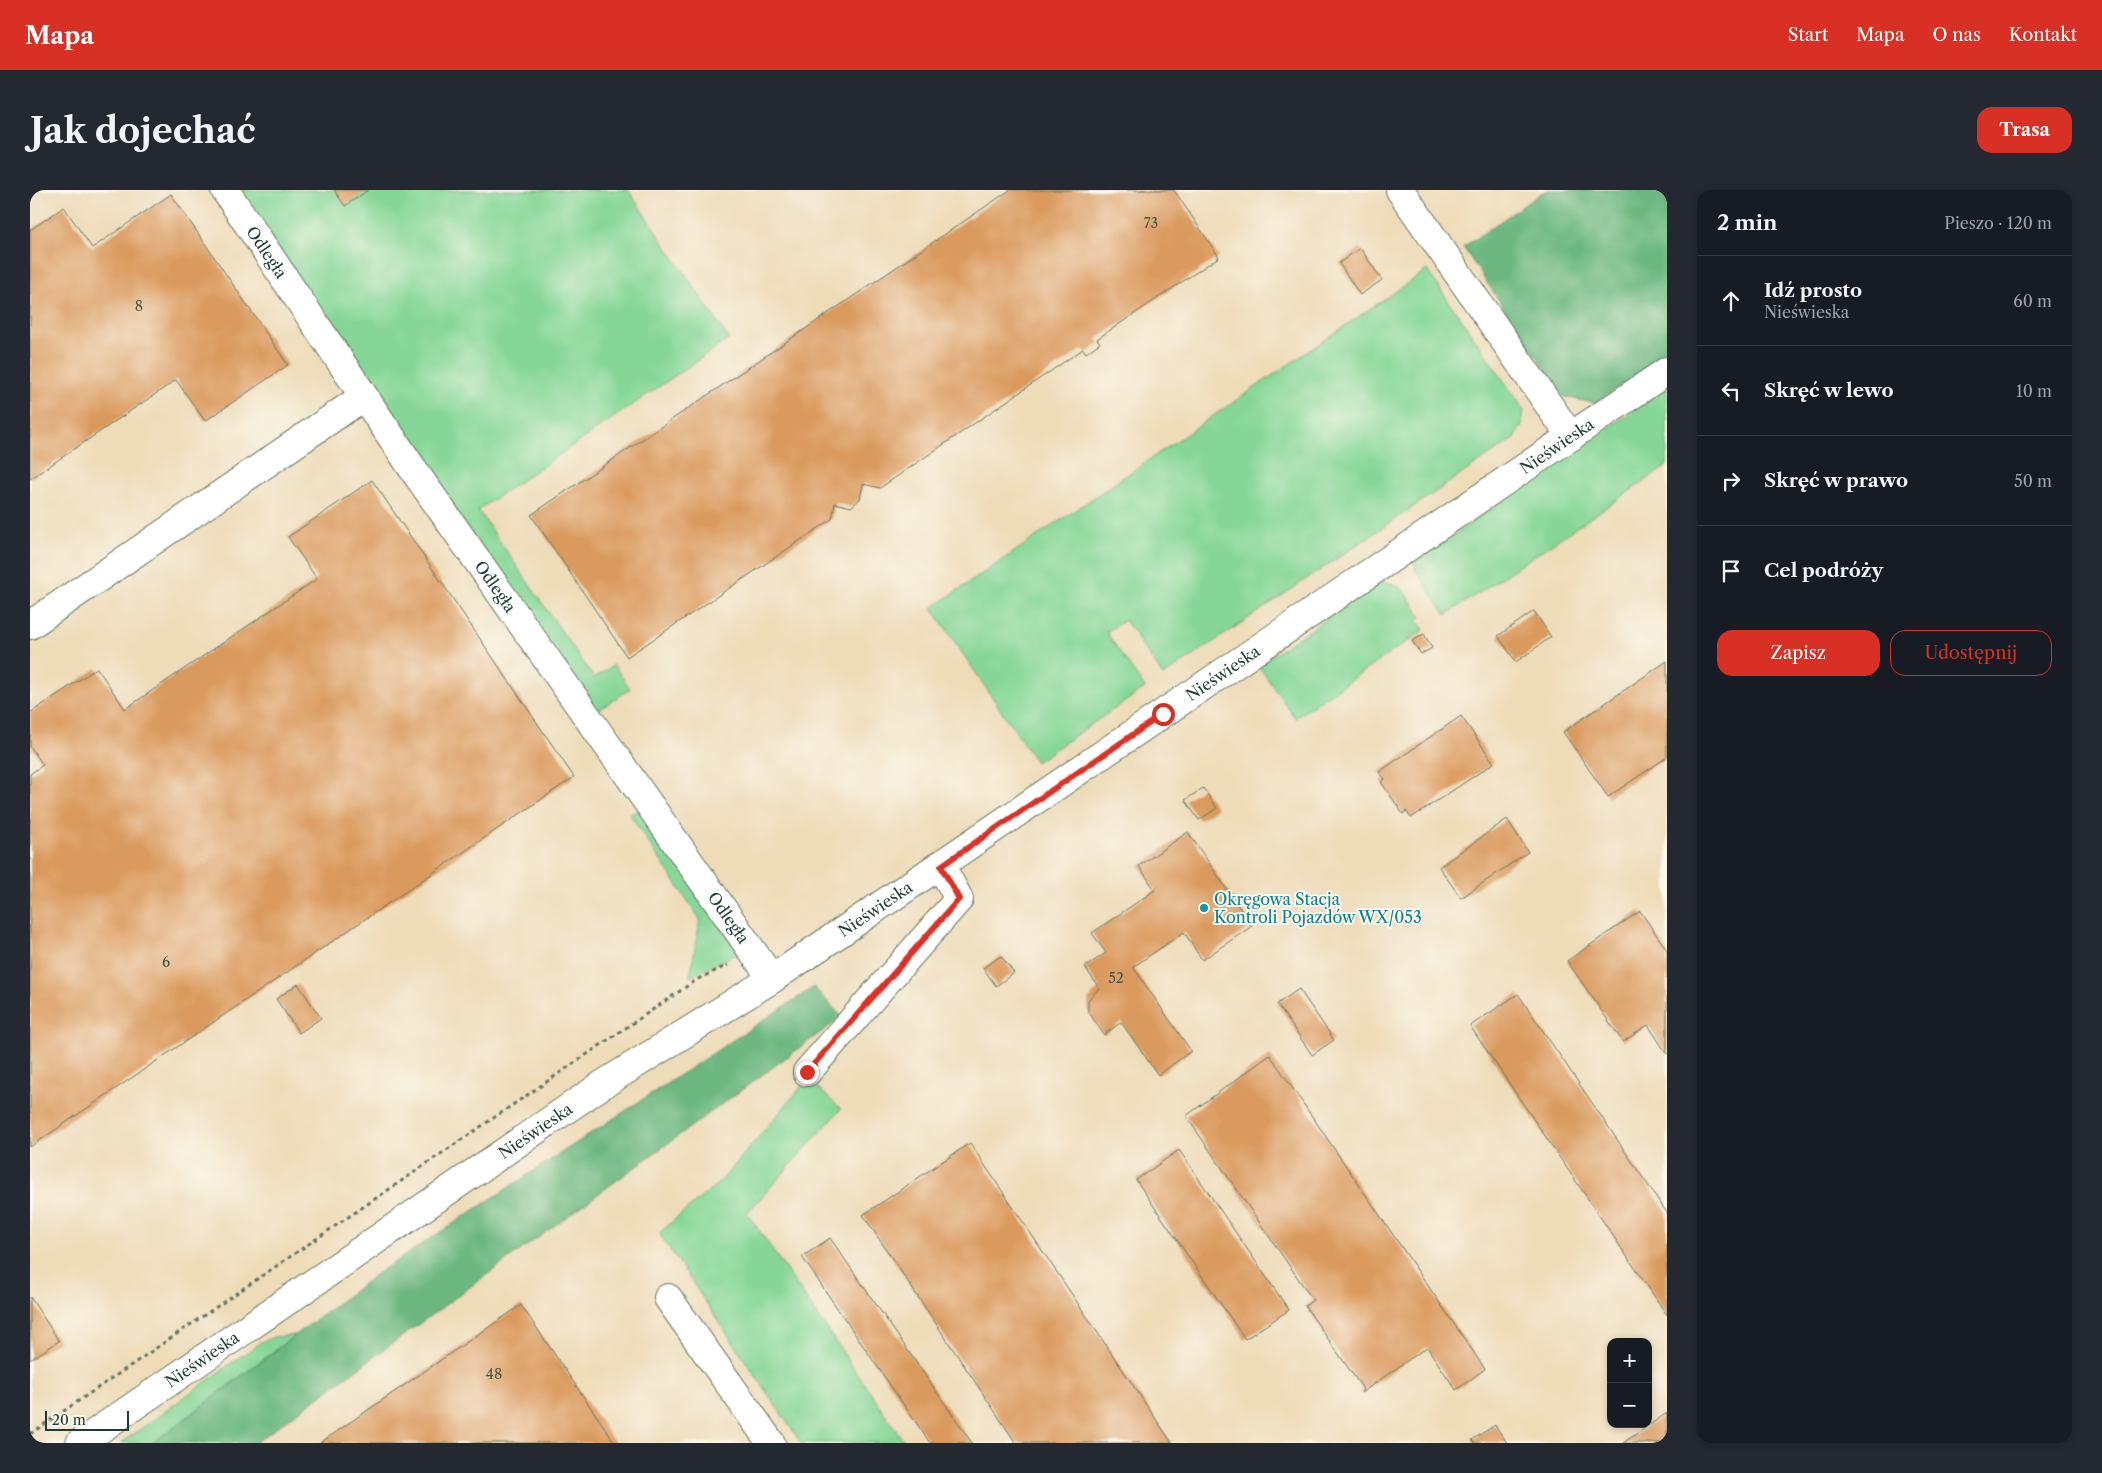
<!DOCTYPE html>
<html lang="pl">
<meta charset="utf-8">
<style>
:root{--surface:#171b24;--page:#242831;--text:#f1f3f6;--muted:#9ea1a6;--line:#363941;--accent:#d93025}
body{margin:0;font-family:"Libre Caslon Text",serif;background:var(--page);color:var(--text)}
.controls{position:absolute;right:15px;bottom:15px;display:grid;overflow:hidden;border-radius:10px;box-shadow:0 2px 8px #0003}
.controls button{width:45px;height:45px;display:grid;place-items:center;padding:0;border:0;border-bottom:1px solid var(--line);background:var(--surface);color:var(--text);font:25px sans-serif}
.scale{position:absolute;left:15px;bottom:12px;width:84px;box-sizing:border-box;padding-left:5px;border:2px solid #1f3d34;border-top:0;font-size:14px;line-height:18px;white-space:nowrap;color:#1f3d34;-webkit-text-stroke:4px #fbf7ec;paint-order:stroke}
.stop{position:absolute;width:15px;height:15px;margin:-11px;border:4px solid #d93025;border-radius:50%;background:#fff}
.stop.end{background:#d93025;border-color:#fff;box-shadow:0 1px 5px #0008}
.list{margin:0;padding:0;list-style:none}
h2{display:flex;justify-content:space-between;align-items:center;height:65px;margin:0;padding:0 20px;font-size:21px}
h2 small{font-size:16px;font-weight:400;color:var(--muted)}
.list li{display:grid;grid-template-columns:32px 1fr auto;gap:15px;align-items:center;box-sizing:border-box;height:90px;padding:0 20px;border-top:1px solid var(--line)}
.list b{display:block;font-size:19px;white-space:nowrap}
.list p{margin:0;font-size:16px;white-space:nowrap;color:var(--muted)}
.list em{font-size:16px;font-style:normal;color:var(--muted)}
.actions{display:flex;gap:10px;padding:15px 20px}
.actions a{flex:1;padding:11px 0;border:1px solid var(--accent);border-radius:15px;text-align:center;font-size:18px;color:var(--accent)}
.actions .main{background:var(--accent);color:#fff}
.icon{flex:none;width:28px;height:28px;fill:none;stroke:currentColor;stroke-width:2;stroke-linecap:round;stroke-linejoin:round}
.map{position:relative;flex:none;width:1637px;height:1253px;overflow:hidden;border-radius:15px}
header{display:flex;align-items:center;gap:30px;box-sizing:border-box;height:70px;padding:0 25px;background:var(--accent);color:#fff}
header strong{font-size:24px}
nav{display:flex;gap:28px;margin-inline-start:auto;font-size:18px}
.intro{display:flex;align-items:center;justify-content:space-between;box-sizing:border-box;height:120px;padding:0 30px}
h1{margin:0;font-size:35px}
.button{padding:12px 22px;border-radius:15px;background:var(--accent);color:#fff;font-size:18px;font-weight:700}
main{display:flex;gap:30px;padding:0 30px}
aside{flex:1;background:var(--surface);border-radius:15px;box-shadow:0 2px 8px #0003}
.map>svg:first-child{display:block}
.green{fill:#86d797;stroke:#528a66}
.forest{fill:#6cb880;stroke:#467a5a}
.building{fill:#da9a5d}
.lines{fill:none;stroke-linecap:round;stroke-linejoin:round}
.minor-casing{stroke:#677563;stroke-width:30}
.path{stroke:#677563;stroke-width:3;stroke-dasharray:4 4;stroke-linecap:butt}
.minor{stroke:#fff;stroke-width:28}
.route{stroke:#d93025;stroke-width:6}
.culture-dot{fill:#0f9aa8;stroke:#fbf7ec;stroke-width:2}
.labels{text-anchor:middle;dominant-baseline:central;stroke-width:4;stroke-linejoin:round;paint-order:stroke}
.number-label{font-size:14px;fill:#4e543e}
.street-label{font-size:16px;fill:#1f3d34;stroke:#fbf7ec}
.culture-label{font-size:16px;fill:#0d838f;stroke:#fbf7ec;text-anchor:start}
</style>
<header>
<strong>Mapa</strong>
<nav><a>Start</a><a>Mapa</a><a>O nas</a><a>Kontakt</a></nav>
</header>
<div class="intro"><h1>Jak dojechać</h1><a class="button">Trasa</a></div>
<main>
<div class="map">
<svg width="1637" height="1253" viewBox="0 0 1637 1253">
<rect width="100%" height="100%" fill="#fbf7ec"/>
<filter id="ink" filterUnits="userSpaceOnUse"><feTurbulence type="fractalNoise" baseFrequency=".02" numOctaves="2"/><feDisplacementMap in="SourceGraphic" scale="10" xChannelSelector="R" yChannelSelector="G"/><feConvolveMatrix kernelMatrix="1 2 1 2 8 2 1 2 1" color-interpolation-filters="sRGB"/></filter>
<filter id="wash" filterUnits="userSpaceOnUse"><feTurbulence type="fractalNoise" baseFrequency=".0096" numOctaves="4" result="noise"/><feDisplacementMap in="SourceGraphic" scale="20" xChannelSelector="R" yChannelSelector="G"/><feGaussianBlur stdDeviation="1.12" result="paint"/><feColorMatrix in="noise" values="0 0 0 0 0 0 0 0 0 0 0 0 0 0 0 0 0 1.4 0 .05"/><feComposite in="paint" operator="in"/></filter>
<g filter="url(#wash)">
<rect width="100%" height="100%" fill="#eedcb9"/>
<g class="green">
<path d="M 208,0 L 598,0 L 699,149 L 448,320 L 564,488 L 584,475 L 600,499 L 564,523 Z"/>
<path d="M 1397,80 L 1494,220 L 1492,234 L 1485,248 L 1133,486 L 1095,430 L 1076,442 L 1115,498 L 1006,572 L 902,418 Z"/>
<path d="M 1637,197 L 1637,276 L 1416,425 L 1385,379 L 1386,371 Z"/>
<path d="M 1351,392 C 1373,391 1380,410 1391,427 L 1387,431 L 1394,440 L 1265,528 L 1228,475 Z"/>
<path d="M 613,617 L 708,763 L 660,787 L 670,729 L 600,625 Z"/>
<path d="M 778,889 L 811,919 L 717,1023 L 875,1253 L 771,1253 L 629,1043 L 692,990 Z"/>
<path d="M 265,1145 L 123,1253 L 91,1253 L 231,1152 L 244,1147 Z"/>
</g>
<g class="forest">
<path d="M 1516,0 L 1637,0 L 1637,164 L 1565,213 L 1534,207 L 1433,57 Z"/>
<path d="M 784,797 L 812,827 L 225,1253 L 123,1253 L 345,1085 Z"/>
</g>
<g id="blocks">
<g class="building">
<path d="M 304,0 L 338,0 L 315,16 Z"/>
<path d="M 980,0 L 1144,0 L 1189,67 L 1067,149 L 1070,153 L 1056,163 L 1053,159 L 850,298 L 833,294 L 830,309 L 821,317 L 805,313 L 802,329 L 597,467 L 501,325 Z"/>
<path d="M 141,4 L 258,175 L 175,231 L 146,190 L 0,289 L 0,40 L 34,17 L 62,58 Z"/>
<path d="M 1330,58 L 1352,90 L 1330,105 L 1309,73 Z"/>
<path d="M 342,290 L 544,587 L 0,957 L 0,584 L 13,575 L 0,556 L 0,523 L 67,478 L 95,519 L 287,389 L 258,347 Z"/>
<path d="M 1504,421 L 1521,447 L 1486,472 L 1468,446 Z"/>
<path d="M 1394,444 L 1402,458 L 1391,464 L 1382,451 Z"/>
<path d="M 1637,471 L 1637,567 L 1578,607 L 1533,542 Z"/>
<path d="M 1431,526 L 1464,573 L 1381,628 L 1376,621 L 1373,624 L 1351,592 L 1355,589 L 1349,582 Z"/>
<path d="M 1173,598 L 1187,618 L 1169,630 L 1155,610 Z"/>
<path d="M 1477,629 L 1498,662 L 1431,708 L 1409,677 Z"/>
<path d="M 1158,642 L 1222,736 L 1172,770 L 1154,742 L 1103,777 L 1161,861 L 1128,885 L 1091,832 L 1074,845 L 1058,821 L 1058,810 L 1069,798 L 1055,777 L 1076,763 L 1062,743 L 1125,700 L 1109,676 Z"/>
<path d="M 1610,721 L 1637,760 L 1637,864 L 1618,835 L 1593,852 L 1537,771 Z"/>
<path d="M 971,766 L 984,783 L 966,796 L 953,778 Z"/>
<path d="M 268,794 L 291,828 L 269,843 L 246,809 Z"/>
<path d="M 1269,799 L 1304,850 L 1282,865 L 1247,814 Z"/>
<path d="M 1488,804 L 1637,1023 L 1637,1125 L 1440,836 Z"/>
<path d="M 1240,865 L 1455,1179 L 1426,1200 L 1397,1157 L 1331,1203 L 1333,1199 L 1275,1116 L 1283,1110 L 1156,926 Z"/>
<path d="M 940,953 L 962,986 L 1142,1253 L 986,1253 L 833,1025 Z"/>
<path d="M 1149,960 L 1259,1120 L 1215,1149 L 1106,990 Z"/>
<path d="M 800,1048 L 942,1253 L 900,1253 L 772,1067 Z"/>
<path d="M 0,1107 L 29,1151 L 0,1170 Z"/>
<path d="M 491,1115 L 585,1253 L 290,1253 Z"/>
<path d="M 1637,1223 L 1637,1253 L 1593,1253 Z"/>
<path d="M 1465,1235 L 1477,1253 L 1444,1253 L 1442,1250 Z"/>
</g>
</g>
</g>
<g filter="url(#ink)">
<use href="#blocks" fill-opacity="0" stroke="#677563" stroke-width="1"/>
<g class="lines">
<g class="minor-casing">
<g id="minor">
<path id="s1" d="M 195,0 L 387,285 L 742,789"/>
<path d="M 1370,0 L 1541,247"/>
<path d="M 0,435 L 333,207"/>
<path d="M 777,882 L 929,709 L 911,676"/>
<path d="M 638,1108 L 741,1253"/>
<path id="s2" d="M 50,1253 L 572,895 L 742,789 L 1637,181"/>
</g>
</g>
<path class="path" d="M 0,1244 L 666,790 L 698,775"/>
<use href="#minor" class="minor"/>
</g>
</g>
<g class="lines" filter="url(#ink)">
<path class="route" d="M 777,882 L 929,709 L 911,676 L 1133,524"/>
</g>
<circle class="culture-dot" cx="1174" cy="718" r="5"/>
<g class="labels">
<g class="number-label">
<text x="1121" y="33">73</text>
<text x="109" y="116">8</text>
<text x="136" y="772">6</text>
<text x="1086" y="788">52</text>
<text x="464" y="1184">48</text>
</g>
<g class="street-label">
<text stroke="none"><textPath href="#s1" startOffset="75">Odległa</textPath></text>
<text stroke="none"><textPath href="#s2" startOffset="1782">Nieświeska</textPath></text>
<text stroke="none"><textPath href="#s1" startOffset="480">Odległa</textPath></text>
<text stroke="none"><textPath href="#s2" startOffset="1378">Nieświeska</textPath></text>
<text stroke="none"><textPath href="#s2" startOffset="958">Nieświeska</textPath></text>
<text stroke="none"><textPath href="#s1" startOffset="885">Odległa</textPath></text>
<text stroke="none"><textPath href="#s2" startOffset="552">Nieświeska</textPath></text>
<text stroke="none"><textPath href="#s2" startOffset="148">Nieświeska</textPath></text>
</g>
<g class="culture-label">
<text x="1184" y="709">Okręgowa Stacja<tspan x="1184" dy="18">Kontroli Pojazdów WX/053</tspan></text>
</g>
</g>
</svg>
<div class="controls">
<button>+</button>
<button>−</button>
</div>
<div class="scale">20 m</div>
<div class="stop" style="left:1133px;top:524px"></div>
<div class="stop end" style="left:777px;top:882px"></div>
</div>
<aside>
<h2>2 min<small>Pieszo · 120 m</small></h2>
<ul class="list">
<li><svg class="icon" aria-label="ahead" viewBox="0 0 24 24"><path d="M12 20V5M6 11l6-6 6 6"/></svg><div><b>Idź prosto</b><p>Nieświeska</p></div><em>60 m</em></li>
<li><svg class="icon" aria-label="left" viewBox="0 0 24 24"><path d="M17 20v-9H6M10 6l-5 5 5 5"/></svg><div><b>Skręć w lewo</b></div><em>10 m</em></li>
<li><svg class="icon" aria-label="right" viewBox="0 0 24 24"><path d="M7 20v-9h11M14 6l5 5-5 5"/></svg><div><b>Skręć w prawo</b></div><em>50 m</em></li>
<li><svg class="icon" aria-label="arrive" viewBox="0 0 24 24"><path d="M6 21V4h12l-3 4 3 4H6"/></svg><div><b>Cel podróży</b></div></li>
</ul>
<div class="actions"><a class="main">Zapisz</a><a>Udostępnij</a></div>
</aside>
</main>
